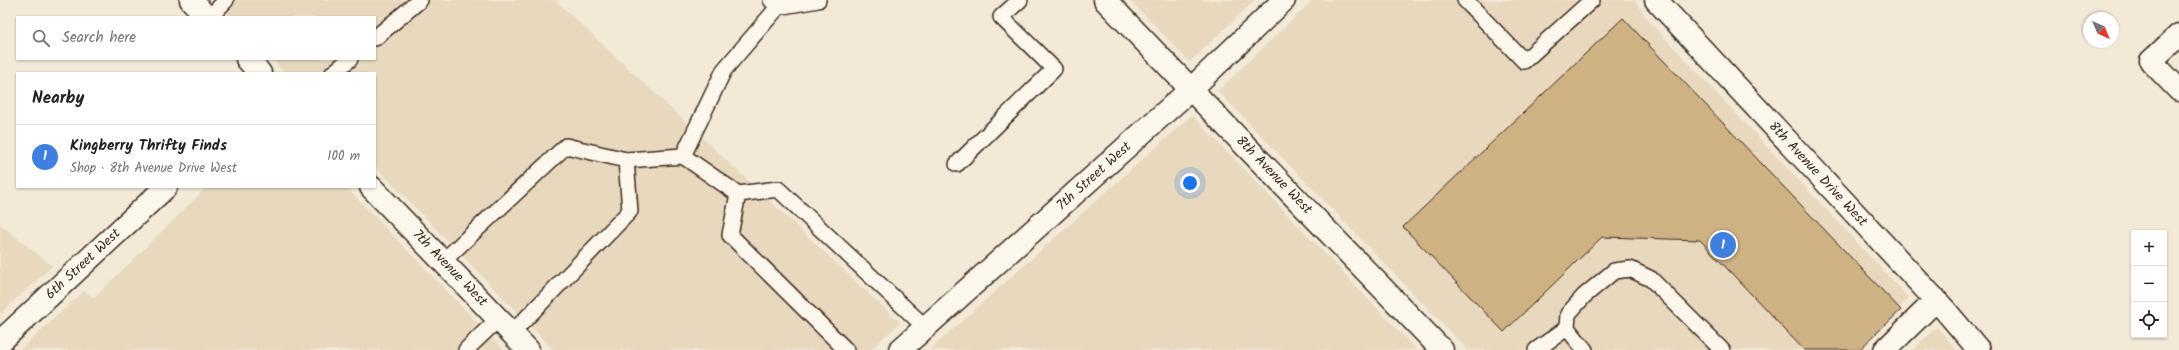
<!DOCTYPE html>
<meta charset="utf-8">
<style>
:root{--surface:#fff;--page:#f2f2f2;--text:#202124;--muted:#757577;--line:#e0e0e0;--accent:#1a73e8}
body{margin:0;font-family:Kalam,sans-serif;background:var(--page);color:var(--text)}
.controls{position:absolute;right:12px;bottom:12px;display:grid;overflow:hidden;border-radius:0px;box-shadow:0 1px 3px #0004}
.controls button{width:36px;height:36px;display:grid;place-items:center;padding:0;border:0;border-bottom:1px solid var(--line);background:var(--surface);color:var(--text);font:20px sans-serif}
.compass{position:absolute;left:2083px;top:12px;width:36px;height:36px;border-radius:50%;background:var(--surface);box-shadow:0 1px 3px #0004;rotate:136deg}
.you{position:absolute;left:1190px;top:183px;width:14px;height:14px;margin:-10px;border:3px solid #fff;border-radius:50%;background:#1a73e8;box-shadow:0 0 0 6px #1a73e833}
.badge{display:grid;place-items:center;width:26px;height:26px;border-radius:50%;background:var(--accent);color:#fff;font-size:13px;font-weight:700}
.pin{position:absolute;translate:-50% -50%;border:2px solid #fff;box-shadow:0 1px 4px #0006}
.list{margin:0;padding:0;list-style:none}
h2{display:flex;justify-content:space-between;align-items:center;height:52px;margin:0;padding:0 16px;font-size:17px}
h2 small{font-size:13px;font-weight:400;color:var(--muted)}
.list li{display:grid;grid-template-columns:26px 1fr auto;gap:12px;align-items:center;box-sizing:border-box;height:64px;padding:0 16px;border-top:1px solid var(--line)}
.list b{display:block;font-size:15px;white-space:nowrap}
.list p{margin:0;font-size:13px;white-space:nowrap;color:var(--muted)}
.list em{font-size:13px;font-style:normal;color:var(--muted)}
.icon{flex:none;width:22px;height:22px;fill:none;stroke:currentColor;stroke-width:2;stroke-linecap:round;stroke-linejoin:round}
.map{position:relative;flex:none;width:2179px;height:350px;overflow:hidden}
.search{position:absolute;background:var(--surface);box-shadow:0 1px 3px #0004;left:16px;top:16px;width:360px;height:44px;display:flex;align-items:center;gap:10px;box-sizing:border-box;padding:0 14px;border-radius:0px;color:var(--muted);font-size:15px}
.panel{position:absolute;background:var(--surface);box-shadow:0 1px 3px #0004;left:16px;top:72px;width:360px;height:116px;border-radius:0px}
.map>svg:first-child{display:block}
.built{fill:#e7d8be}
.building{fill:#ceb283;stroke:#3b2a1e}
.lines{fill:none;stroke-linecap:round;stroke-linejoin:round}
.lane-casing{stroke:#3b2a1e;stroke-width:18}
.street-casing{stroke:#3b2a1e;stroke-width:25}
.secondary-casing{stroke:#3b2a1e;stroke-width:25}
.primary-casing{stroke:#3b2a1e;stroke-width:25}
.lane{stroke:#fbf7ec;stroke-width:15}
.street{stroke:#fbf7ec;stroke-width:22}
.secondary{stroke:#fbf7ec;stroke-width:22}
.primary{stroke:#fbf7ec;stroke-width:22}
.labels{text-anchor:middle;dominant-baseline:central;stroke-width:3.5;stroke-linejoin:round;paint-order:stroke}
.street-label{font-size:14px;fill:#3b2a1e;stroke:#fbf7ec}
</style>
<div class="map">
<svg width="2179" height="350" viewBox="0 0 2179 350">
<rect width="100%" height="100%" fill="#f2e9d7"/>
<filter id="ink" filterUnits="userSpaceOnUse"><feTurbulence type="fractalNoise" baseFrequency=".025" numOctaves="2"/><feDisplacementMap in="SourceGraphic" scale="8" xChannelSelector="R" yChannelSelector="G"/><feConvolveMatrix kernelMatrix="1 2 1 2 8 2 1 2 1" color-interpolation-filters="sRGB"/></filter>
<g filter="url(#ink)">
<g class="built">
<path d="M 215,0 L 555,0 L 900,323 L 870,350 L 554,350 L 375,166 L 375,73 L 285,73 L 272,59 L 375,59 L 375,17 L 231,17 Z"/>
<path d="M 1130,0 L 1255,0 L 1190,62 Z"/>
<path d="M 1313,0 L 1634,0 L 1650,22 L 1909,298 L 1856,350 L 1468,350 L 1218,91 Z"/>
<path d="M 1192,115 L 1417,350 L 930,350 Z"/>
<path d="M 207,187 L 346,187 L 504,350 L 20,350 L 84,291 L 94,298 Z"/>
<path d="M 0,224 L 52,266 L 0,314 Z"/>
<path d="M 1937,327 L 1956,350 L 1913,350 Z"/>
</g>
<path class="building" d="M 1623,18 L 1901,310 L 1859,350 L 1804,350 L 1700,240 L 1602,237 L 1504,332 L 1403,227 Z"/>
<g class="lines">
<g class="lane-casing">
<g id="lane">
<path d="M 771,0 L 778,7 L 818,0"/>
<path d="M 1465,0 L 1524,61 L 1592,0"/>
<path d="M 210,17 L 226,0"/>
<path d="M 375,38 L 420,0"/>
<path d="M 333,73 L 350,59"/>
<path d="M 683,156 L 724,70 L 778,7"/>
<path d="M 626,160 L 683,156 L 738,194"/>
<path d="M 957,164 L 1054,69 L 1001,17 L 1020,0"/>
<path d="M 443,261 L 566,146 L 626,160 L 630,211 L 512,333"/>
<path d="M 466,350 L 498,319"/>
<path d="M 846,350 L 730,235 L 738,194 L 778,189 L 925,327"/>
<path d="M 1536,350 L 1567,328"/>
<path d="M 1585,350 L 1567,328 L 1568,314 L 1584,296 L 1614,271 L 1630,269 L 1651,279 L 1722,350"/>
</g>
</g>
<g class="street-casing">
<g id="street">
<path d="M 191,0 L 207,17"/>
<path d="M 1656,0 L 1945,310 L 1979,350"/>
<path d="M 2179,35 L 2151,61 L 2179,90"/>
<path d="M 247,59 L 260,73"/>
<path d="M 371,187 L 528,350"/>
<path d="M 0,342 L 166,187"/>
<path d="M 1885,350 L 1936,300"/>
</g>
</g>
<g class="secondary-casing">
<path id="secondary" d="M 900,350 L 1191,89 L 1284,0"/>
</g>
<g class="primary-casing">
<path id="primary" d="M 1105,0 L 1442,350"/>
</g>
<use href="#lane" class="lane"/>
<use href="#street" class="street"/>
<use href="#secondary" class="secondary"/>
<use href="#primary" class="primary"/>
</g>
</g>
<g class="labels">
<g class="street-label">
<text transform="translate(1818 174) rotate(47)">8th Avenue Drive West</text>
<text transform="translate(1274 175) rotate(46)">8th Avenue West</text>
<text transform="translate(1094 176) rotate(-42)">7th Street West</text>
<text transform="translate(83 264) rotate(-43)">6th Street West</text>
<text transform="translate(450 268) rotate(46)">7th Avenue West</text>
</g>
</g>
</svg>
<div class="controls">
<button>+</button>
<button>−</button>
<button><svg class="icon" aria-label="locate" viewBox="0 0 24 24"><circle cx="12" cy="12" r="6"/><path d="M12 2v4M12 18v4M2 12h4M18 12h4"/></svg></button>
</div>
<svg class="compass" viewBox="-18 -18 36 36"><path d="M0-13l5 13h-10z" fill="#e53935"/><path d="M0 13l5-13h-10z" fill="#757577"/></svg>
<div class="you"></div>
<div class="pin badge" style="left:1723px;top:245px;background:#3f7fe0">1</div>
<div class="search"><svg class="icon" aria-label="search" viewBox="0 0 24 24"><circle cx="10" cy="10" r="6"/><path d="M15 15l6 6"/></svg>Search here</div>
<section class="panel">
<h2>Nearby<small></small></h2>
<ul class="list">
<li><span class="badge" style="background:#3f7fe0">1</span><div><b>Kingberry Thrifty Finds</b><p>Shop · 8th Avenue Drive West</p></div><em>100 m</em></li>
</ul>
</section>
</div>
